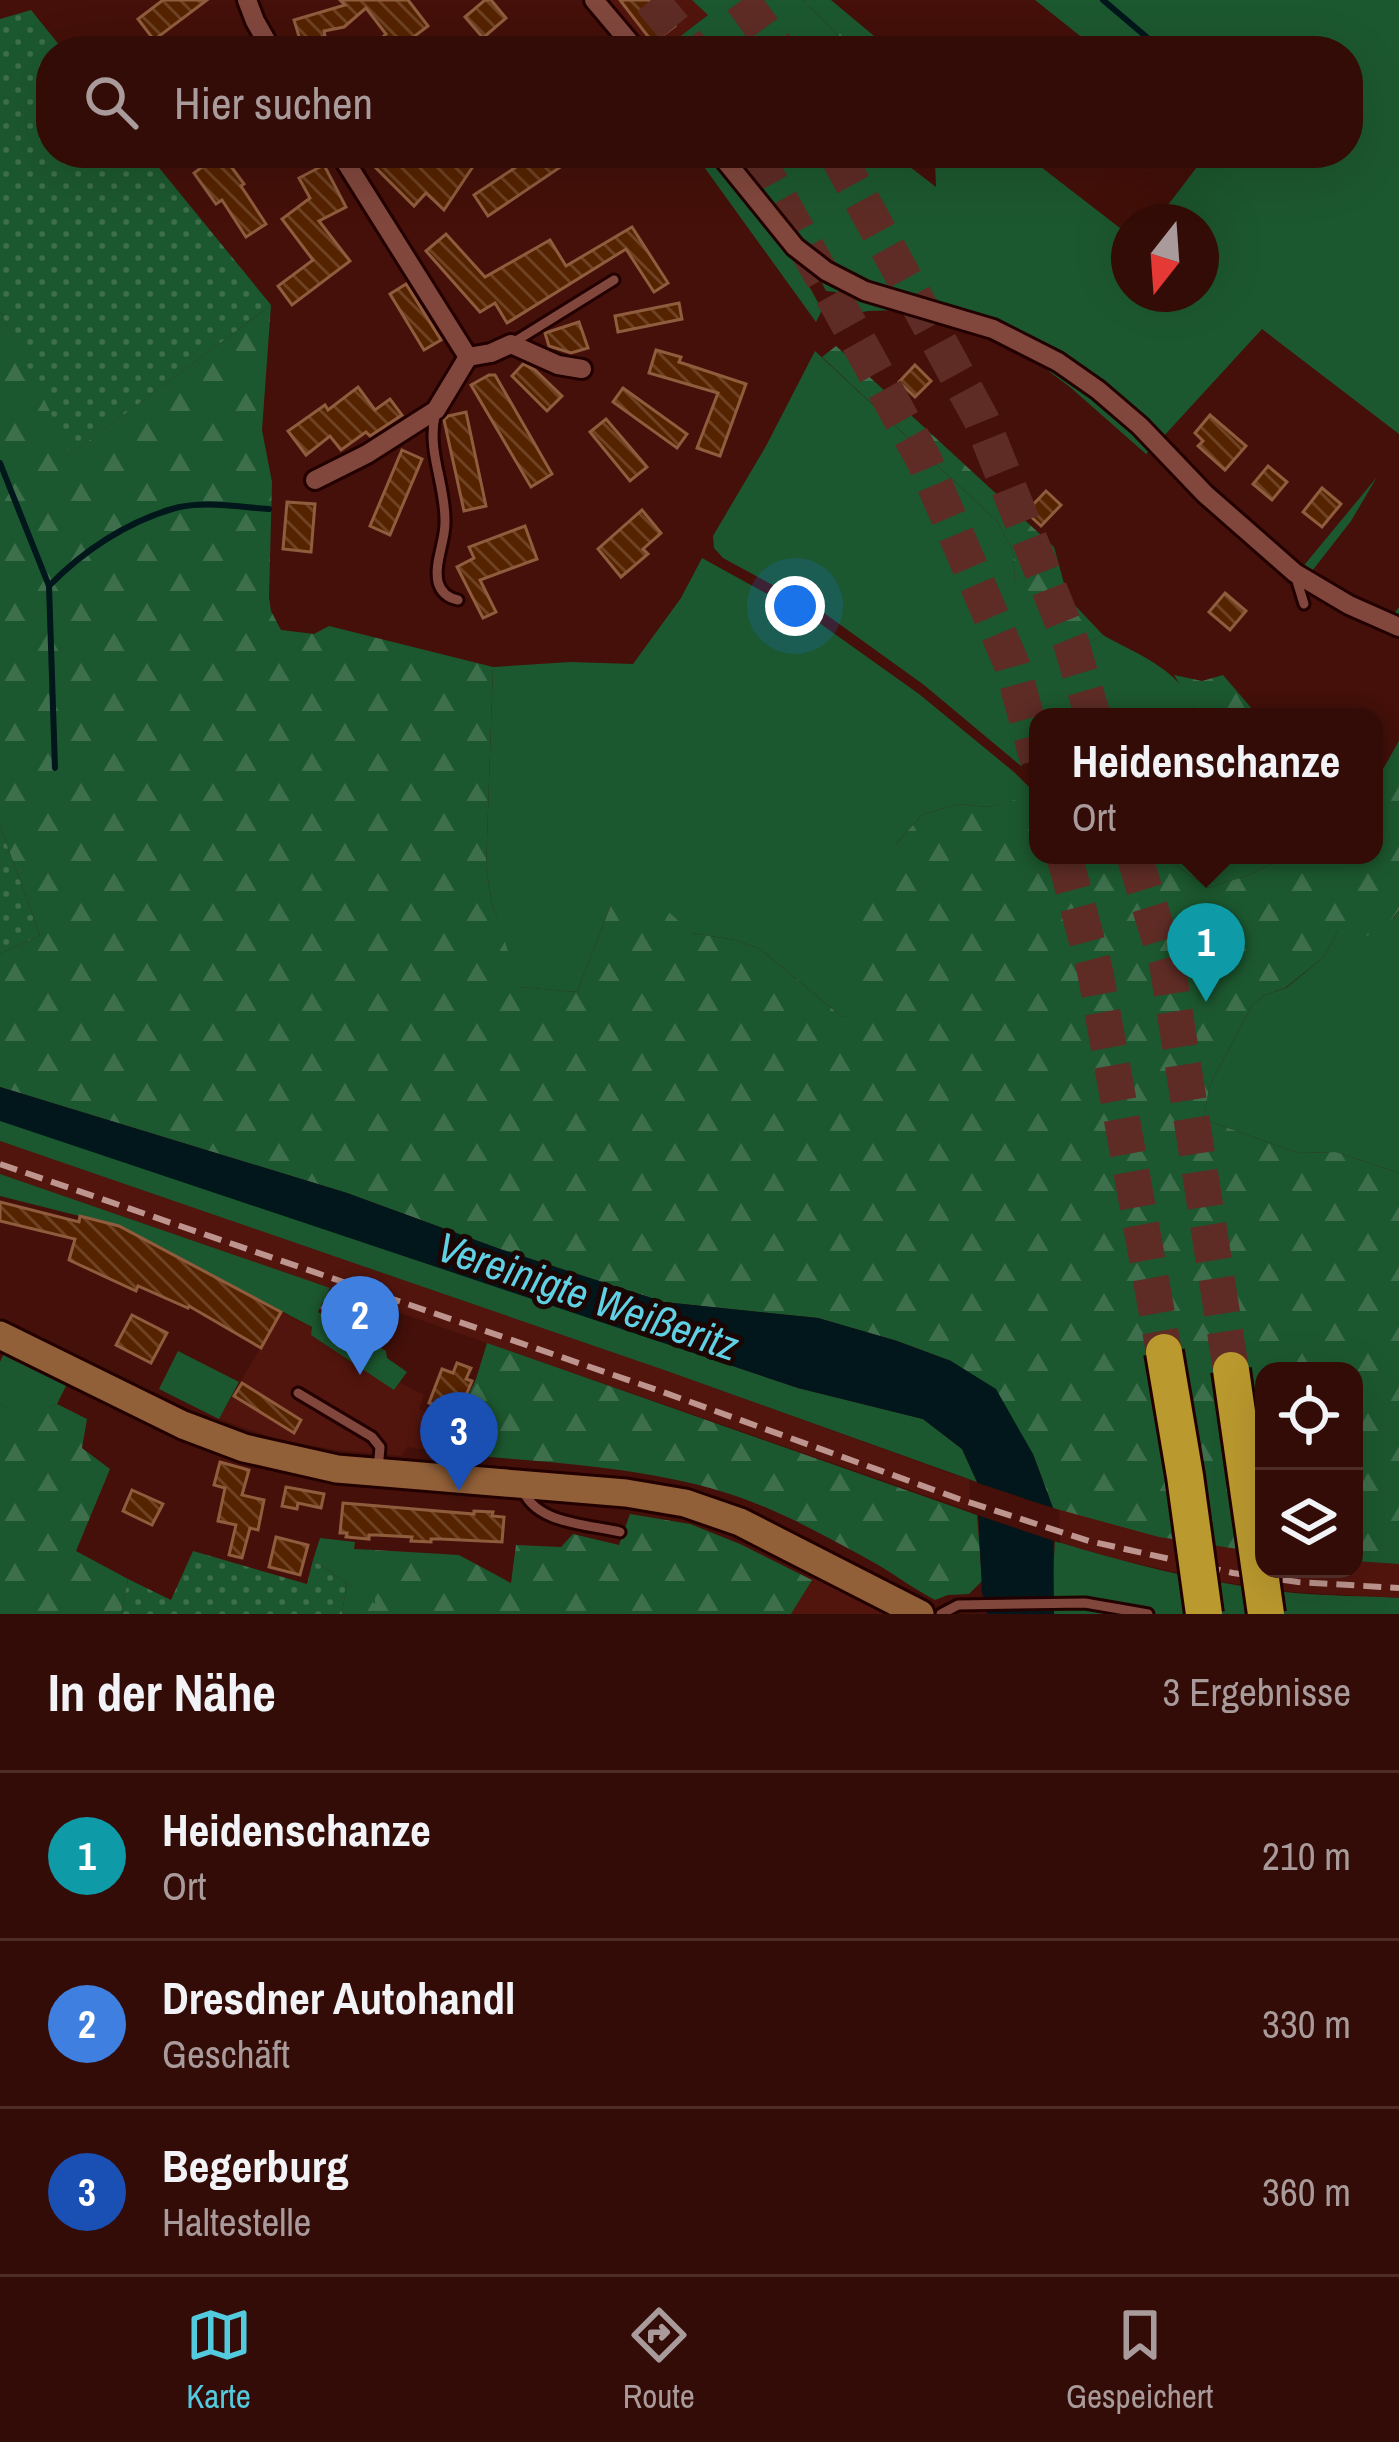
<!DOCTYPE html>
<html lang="de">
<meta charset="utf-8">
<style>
:root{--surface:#330c07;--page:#3b1511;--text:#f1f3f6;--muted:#a99b9b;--line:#4e2c28;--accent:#54cade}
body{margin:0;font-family:"Archivo Narrow",sans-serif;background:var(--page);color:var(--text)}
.controls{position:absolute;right:36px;bottom:36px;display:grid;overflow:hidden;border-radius:24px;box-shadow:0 12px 48px #0002}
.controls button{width:108px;height:108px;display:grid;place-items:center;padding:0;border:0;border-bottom:3px solid var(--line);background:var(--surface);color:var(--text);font:60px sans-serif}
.compass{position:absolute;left:1111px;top:204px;width:108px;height:108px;border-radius:50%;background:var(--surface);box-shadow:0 12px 48px #0002;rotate:197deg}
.you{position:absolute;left:795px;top:606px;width:42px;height:42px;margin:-30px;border:9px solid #fff;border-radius:50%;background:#1a73e8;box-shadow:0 0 0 18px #1a73e833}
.badge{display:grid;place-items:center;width:78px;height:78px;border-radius:50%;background:var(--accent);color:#fff;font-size:39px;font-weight:700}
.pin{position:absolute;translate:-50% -99px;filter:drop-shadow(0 3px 6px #0008)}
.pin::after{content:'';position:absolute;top:63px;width:42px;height:36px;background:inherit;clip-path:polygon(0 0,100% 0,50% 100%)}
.popup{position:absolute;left:1029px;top:708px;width:354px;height:156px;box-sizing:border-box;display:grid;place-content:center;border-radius:24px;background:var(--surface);filter:drop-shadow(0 3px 9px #0005);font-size:39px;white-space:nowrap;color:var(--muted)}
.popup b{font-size:45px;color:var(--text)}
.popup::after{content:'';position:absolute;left:50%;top:100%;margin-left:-24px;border:24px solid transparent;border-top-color:var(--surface)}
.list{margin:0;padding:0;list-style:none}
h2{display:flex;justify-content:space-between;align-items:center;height:156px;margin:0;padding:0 48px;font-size:51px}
h2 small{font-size:39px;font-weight:400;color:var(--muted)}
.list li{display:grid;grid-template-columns:78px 1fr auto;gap:36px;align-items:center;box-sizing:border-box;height:168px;padding:0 48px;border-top:3px solid var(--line)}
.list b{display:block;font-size:45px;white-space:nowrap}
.list p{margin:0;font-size:39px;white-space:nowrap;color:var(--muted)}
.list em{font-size:39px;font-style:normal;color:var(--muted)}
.icon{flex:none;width:66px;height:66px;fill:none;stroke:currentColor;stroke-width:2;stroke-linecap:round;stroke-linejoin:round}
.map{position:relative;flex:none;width:1399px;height:1614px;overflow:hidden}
.search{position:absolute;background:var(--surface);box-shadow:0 12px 48px #0002;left:36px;right:36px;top:36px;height:132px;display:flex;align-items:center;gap:30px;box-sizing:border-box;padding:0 42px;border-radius:48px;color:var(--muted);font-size:45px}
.sheet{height:660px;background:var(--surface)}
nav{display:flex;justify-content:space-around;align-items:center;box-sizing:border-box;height:168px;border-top:3px solid var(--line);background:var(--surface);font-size:33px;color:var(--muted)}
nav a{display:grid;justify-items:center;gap:6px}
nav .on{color:var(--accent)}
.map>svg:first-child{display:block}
.built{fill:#52150d}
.grass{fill:#1c582f}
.forest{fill:url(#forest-firs)}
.garden{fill:url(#garden-dots)}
.water{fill:#02171b}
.pier{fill:#441009}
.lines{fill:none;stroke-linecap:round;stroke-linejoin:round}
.stream{stroke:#02171b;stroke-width:6}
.building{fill:url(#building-back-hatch);stroke:#905c3e;stroke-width:3}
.motorway-tunnel{stroke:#5e2c25;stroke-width:36;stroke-dasharray:36 18;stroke-linecap:butt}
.service-casing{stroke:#230000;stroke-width:15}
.minor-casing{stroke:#230000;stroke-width:24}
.secondary-casing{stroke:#230000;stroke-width:33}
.service{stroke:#81473d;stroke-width:9}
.minor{stroke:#81473d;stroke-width:18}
.secondary{stroke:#926038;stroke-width:27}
.rail{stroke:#bd958e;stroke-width:6;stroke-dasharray:18 9;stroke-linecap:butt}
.motorway-bridge-casing{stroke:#230000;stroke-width:42;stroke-linecap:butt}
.motorway-bridge{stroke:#ba992e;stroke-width:36}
.labels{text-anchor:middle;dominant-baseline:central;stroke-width:10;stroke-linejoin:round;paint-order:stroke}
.water-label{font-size:42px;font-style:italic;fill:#60d1e4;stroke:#1c0604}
</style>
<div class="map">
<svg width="1399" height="1614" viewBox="0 0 1399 1614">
<defs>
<pattern id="forest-firs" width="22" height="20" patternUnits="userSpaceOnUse" patternTransform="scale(3)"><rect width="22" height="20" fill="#1c582f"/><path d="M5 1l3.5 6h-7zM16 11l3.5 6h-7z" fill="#3d6f4c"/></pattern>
<pattern id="garden-dots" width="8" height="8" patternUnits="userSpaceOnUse" patternTransform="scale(3)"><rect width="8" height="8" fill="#1c582f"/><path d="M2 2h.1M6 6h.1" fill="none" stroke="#3d6f4c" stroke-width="1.8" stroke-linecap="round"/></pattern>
<pattern id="building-back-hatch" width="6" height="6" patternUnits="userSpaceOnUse" patternTransform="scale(3)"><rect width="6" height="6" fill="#562300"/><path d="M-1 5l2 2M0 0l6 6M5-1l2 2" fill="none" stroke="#6f4224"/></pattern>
</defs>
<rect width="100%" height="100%" fill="#441009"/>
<g class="built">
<path d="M 606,0 L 692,0 L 709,14 L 661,51 L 647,51 Z"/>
<path d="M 0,1141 L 667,1371 L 955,1475 L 1159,1537 L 1264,1553 L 1264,1569 L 1354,1569 L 1354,1561 L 1399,1564 L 1399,1598 L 1292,1592 L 1223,1582 L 1115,1559 L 1075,1547 L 0,1174 Z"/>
<path d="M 281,1312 L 313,1328 L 394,1390 L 400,1383 L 424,1395 L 419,1409 L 455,1424 L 448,1453 L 407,1447 L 402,1456 L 336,1450 L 276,1439 L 219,1419 Z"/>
<path d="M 816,1572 L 898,1614 L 791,1614 Z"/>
</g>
<g class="grass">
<path d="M 692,0 L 803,0 L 844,41 L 841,51 L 661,51 L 708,15 Z"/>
<path d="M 1035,0 L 1399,0 L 1399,434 L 1262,329 L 1162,438 L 1056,355 L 881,292 L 809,252 L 725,153 L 892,153 L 936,187 L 935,160 L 932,153 L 1023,153 L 1129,235 L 1129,294 L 1201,294 L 1201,222 L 1155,222 L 1203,159 L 1196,153 L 1348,153 L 1348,51 L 1099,51 Z"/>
<path d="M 694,153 L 713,153 L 803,260 L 802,273 L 822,310 L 816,322 Z"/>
<path d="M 819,277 L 981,330 L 1076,380 L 1153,447 L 1146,454 L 1070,387 L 1035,361 L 996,342 L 899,310 L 868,311 L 836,317 L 845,307 L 836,292 L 826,291 Z"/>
<path d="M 815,351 L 997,521 L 1013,551 L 1015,583 L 1084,645 L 1103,635 C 1140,656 1186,671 1197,717 L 1038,717 L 1038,751 L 1021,766 L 924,685 L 824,613 L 723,558 L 714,548 L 713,536 L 766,446 Z"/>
<path d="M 1377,477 L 1351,521 L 1312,571 C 1337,590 1364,601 1393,615 L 1399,607 L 1399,622 L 1365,607 L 1301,569 Z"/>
<path d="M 702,558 L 818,622 L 919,694 L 1014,772 L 1037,795 L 988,807 L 958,804 L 922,815 L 896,844 L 856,1018 L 841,1016 L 760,949 L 735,940 L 692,933 L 611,905 L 577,992 L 519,987 L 492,903 L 486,868 L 493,667 L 570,662 L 633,664 L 681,598 Z"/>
<path d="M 1162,855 L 1277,855 L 1275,862 L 1249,875 L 1208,888 Z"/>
<path d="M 1399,910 L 1399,1173 L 1336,1152 L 1298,1153 L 1203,1119 L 1210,1085 L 1252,1005 L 1265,995 L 1286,988 L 1324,957 L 1338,930 L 1394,918 Z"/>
<path d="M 0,1120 L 798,1388 L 923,1419 L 962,1449 L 977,1482 L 667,1371 L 0,1141 Z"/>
<path d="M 0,1174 L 330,1288 L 318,1312 L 386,1351 L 387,1358 L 407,1372 L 394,1390 L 311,1335 L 312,1327 L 119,1226 L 0,1196 Z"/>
<path d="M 10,1340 L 73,1372 L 57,1404 L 25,1416 L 0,1404 L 0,1362 Z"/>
<path d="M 178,1351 L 239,1382 L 219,1419 L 159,1389 Z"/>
<path d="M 320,1538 L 355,1542 L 354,1549 L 375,1550 L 375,1606 L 347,1583 L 313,1560 Z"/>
<path d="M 1055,1541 C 1132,1565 1214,1585 1295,1593 C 1329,1596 1364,1596 1399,1598 L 1399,1614 L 1054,1614 L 1052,1589 Z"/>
</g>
<g class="forest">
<path d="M 803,0 L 831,0 L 892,51 L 841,51 L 844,41 Z"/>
<path d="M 271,305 L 262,430 L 272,482 L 269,597 L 271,611 L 281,630 L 314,634 L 329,626 L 493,667 L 486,868 L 492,903 L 520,987 L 577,992 L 611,905 L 663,907 L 692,933 L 735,940 L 760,949 L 841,1016 L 855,1017 L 847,963 L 881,870 L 896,844 L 922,815 L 958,804 L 988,807 L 1038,794 L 1038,855 L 1162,855 L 1208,888 L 1249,875 L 1275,862 L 1277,855 L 1374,855 L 1374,785 L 1399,741 L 1399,910 C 1381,936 1366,942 1338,930 L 1324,957 L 1285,988 L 1265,995 L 1252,1005 L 1210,1085 L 1203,1119 L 1298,1153 L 1336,1152 L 1399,1173 L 1399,1564 L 1354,1561 L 1354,1371 L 1264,1371 L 1264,1553 L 1159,1537 L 1053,1508 L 1033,1454 L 951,1361 L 897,1341 L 818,1318 L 664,1302 L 500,1249 L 347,1193 L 0,1087 L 0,954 L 40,935 L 0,826 L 0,311 L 72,453 Z"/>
<path d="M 836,346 L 1054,547 L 1068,598 L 1103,635 L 1084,645 L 1039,610 L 1015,583 L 1013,551 L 997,521 L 822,357 Z"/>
<path d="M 1174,675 L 1202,681 L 1223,675 L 1259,717 L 1197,717 L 1195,709 Z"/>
<path d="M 487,1343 L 977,1515 L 982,1581 L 969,1594 L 948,1595 L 935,1600 C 916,1590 898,1577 880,1566 C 835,1541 787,1514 739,1497 C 646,1465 544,1463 448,1453 L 451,1433 L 476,1379 Z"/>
<path d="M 0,1404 L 25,1415 L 57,1404 L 87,1419 L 82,1448 L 110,1469 L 76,1551 L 128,1579 L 121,1614 L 0,1614 Z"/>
<path d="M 630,1514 L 690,1524 L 740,1544 L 812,1580 L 791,1614 L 342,1614 L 347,1583 L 375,1604 L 375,1550 L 459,1555 L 511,1583 L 516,1545 L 561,1547 L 573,1534 L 619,1545 Z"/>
</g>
<g class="garden">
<path d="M 31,10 L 64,51 L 51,51 L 51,153 L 147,153 L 271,305 L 71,454 L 0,311 L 0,19 Z"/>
<path d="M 0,826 L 40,935 L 0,954 Z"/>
<path d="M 193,1551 L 307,1584 L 313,1560 L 347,1583 L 342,1614 L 121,1614 L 128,1579 L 171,1600 Z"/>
</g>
<path class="water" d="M 0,1087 L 347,1193 L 500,1249 L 664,1302 L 818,1318 L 897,1341 L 951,1361 L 996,1389 L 1033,1454 L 1053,1508 L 1054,1614 L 987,1614 L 982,1592 L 977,1482 L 962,1449 L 923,1419 L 798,1388 L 0,1121 Z"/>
<path class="pier" d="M 969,1480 L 1059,1510 L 1060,1543 L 971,1513 Z"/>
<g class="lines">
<g class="stream">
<path d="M 1103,0 L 1163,51"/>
<path d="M 0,463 L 49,586 L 55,768"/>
<path d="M 50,585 C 83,551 127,522 172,509 C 201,500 239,507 269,509"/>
</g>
</g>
<g class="building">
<path d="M 163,0 L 207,0 L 154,40 L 138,19 Z"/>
<path d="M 340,0 L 408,0 L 428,26 L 395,51 L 367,51 L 386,34 L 366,8 L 344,27 L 324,31 L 325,36 L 301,43 L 294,20 L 345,5 Z"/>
<path d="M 485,0 L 491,0 L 506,18 L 483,38 L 465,17 Z"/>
<path d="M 620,0 L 655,0 L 675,26 L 653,43 Z"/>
<path d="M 221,153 L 244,184 L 241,186 L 266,224 L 246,237 L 222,200 L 216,204 L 194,173 Z"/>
<path d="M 361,153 L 469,153 L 478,159 L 444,210 L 426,193 L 414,206 Z"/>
<path d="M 537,153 L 581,153 L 488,216 L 474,195 Z"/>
<path d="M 324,165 L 346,207 L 319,221 L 350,261 L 292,305 L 278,286 L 313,260 L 282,219 L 310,198 L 299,178 Z"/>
<path d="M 632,227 L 668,283 L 654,292 L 626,249 L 507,323 L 495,303 L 480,312 L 426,251 L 446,234 L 485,277 L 550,240 L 566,266 Z"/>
<path d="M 406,284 L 441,340 L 424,350 L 390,294 Z"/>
<path d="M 679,303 L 682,319 L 618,332 L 615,316 Z"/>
<path d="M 579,322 L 588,348 L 571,353 L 549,346 L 545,333 Z"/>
<path d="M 656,350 L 681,357 L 679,362 L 746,384 L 720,456 L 697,448 L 718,393 L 649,373 Z"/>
<path d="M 523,364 L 535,370 L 562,396 L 547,411 L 512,376 Z"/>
<path d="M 915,365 L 931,381 L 915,397 L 899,382 Z"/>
<path d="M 489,375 L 495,375 L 552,474 L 531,487 L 471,385 Z"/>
<path d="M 358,387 L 375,410 L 390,399 L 402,415 L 370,436 L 366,432 L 341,450 L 330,436 L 306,455 L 288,431 L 325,405 L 328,410 Z"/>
<path d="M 623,388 L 687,434 L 677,448 L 613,402 Z"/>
<path d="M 466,412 L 486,506 L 464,511 L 444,420 L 448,416 Z"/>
<path d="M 1210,415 L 1246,446 L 1225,470 L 1198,446 L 1203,441 L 1195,433 Z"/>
<path d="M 606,419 L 647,467 L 630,481 L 590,432 Z"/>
<path d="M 402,450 L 422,459 L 390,535 L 370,526 Z"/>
<path d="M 1268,466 L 1287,482 L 1272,500 L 1253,484 Z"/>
<path d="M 1322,488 L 1341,504 L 1322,527 L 1303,512 Z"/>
<path d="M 1046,491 L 1061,505 L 1041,526 L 1026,512 Z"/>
<path d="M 287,502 L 315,504 L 311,552 L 283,549 Z"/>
<path d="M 642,510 L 661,533 L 643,549 L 648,554 L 621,577 L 598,549 Z"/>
<path d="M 525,526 L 537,559 L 480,580 L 496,612 L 483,618 L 457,567 L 474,558 L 469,547 Z"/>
<path d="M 1225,593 L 1246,611 L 1230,630 L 1209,612 Z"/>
<path d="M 0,1202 L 79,1222 L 80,1216 L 119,1226 L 281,1312 L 261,1348 L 189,1306 L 188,1308 L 138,1286 L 136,1291 L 69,1260 L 75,1239 L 0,1221 Z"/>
<path d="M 333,1293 L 354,1308 L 343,1323 L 322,1308 Z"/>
<path d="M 132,1315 L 167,1333 L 151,1363 L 116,1345 Z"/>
<path d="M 457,1363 L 471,1368 L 466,1379 L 472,1381 L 458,1415 L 429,1403 L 442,1369 L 453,1373 Z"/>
<path d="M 242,1383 L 301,1420 L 294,1433 L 234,1396 Z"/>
<path d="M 220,1462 L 249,1470 L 242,1495 L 264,1500 L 258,1530 L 250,1528 L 242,1558 L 229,1555 L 236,1525 L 218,1521 L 225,1488 L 214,1485 Z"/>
<path d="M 286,1487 L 324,1494 L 321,1508 L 298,1503 L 297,1509 L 282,1506 Z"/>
<path d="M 132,1490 L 163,1504 L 152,1525 L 123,1511 Z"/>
<path d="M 343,1503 L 474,1514 L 474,1511 L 493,1512 L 492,1516 L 504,1517 L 502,1542 L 440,1539 L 431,1539 L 431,1542 L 411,1541 L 412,1537 L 376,1535 L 369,1535 L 369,1539 L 346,1537 L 347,1533 L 340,1533 Z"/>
<path d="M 276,1537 L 308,1545 L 300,1575 L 269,1567 Z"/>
</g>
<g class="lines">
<g class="motorway-tunnel">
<path d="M 651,0 L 693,51"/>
<path d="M 742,0 L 779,51"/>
<path d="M 754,153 L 924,460 L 1012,665 L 1038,760"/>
<path d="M 836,153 L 981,419 L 1071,643 L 1093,717"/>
<path d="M 1064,855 L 1095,971 L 1164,1352"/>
<path d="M 1134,855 L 1167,963 L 1231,1370"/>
</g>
<g class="service-casing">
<g id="service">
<path d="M 511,344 L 614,280"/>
<path d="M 435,416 C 427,453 446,485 445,523 C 445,542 434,563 438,582 C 441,593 448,598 458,600"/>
<path d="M 1296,578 L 1304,604"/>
<path d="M 298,1393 L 372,1437 L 380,1447 L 378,1470"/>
<path d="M 522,1487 C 533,1524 587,1524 620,1532"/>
<path d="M 941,1614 L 958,1605 L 1085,1603 L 1148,1614"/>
</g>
</g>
<g class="minor-casing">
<g id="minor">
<path d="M 247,0 L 255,21 L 272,51"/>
<path d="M 594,0 L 637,51"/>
<path d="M 340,153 L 468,357"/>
<path d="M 719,153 L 795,247 L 826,271 L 865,291 L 993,329 L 1058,362 L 1098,390 L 1140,426 L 1205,494 L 1295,573 L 1349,605 L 1399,627"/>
<path d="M 468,357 L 491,353 L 511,344 L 558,365 L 582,369"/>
<path d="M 315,480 L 367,454 L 436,410 L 468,357"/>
</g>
</g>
<g class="secondary-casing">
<path id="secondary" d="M 0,1335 L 183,1425 L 244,1448 L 337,1469 L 626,1493 L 685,1503 L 740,1522 L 920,1614"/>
</g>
<use href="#service" class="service"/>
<use href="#minor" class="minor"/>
<use href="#secondary" class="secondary"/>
<path class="rail" d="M 0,1164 L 660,1391 L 959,1499 L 1089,1541 L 1233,1573 L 1298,1582 L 1399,1588"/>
<g class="motorway-bridge-casing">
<g id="motorway-bridge">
<path d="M 1164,1352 L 1185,1476 L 1204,1614"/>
<path d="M 1231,1370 L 1266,1614"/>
</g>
</g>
<use href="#motorway-bridge" class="motorway-bridge"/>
</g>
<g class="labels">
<g class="water-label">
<text transform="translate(588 1296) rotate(19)">Vereinigte Weißeritz</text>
</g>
</g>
</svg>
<div class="controls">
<button><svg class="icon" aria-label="locate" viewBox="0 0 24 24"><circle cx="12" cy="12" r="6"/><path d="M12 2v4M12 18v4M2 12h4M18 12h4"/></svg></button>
<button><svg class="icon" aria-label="layers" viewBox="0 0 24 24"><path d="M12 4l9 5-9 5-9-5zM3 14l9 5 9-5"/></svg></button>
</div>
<svg class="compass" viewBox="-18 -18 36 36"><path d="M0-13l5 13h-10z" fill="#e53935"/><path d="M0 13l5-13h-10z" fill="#a99b9b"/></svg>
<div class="you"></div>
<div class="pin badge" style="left:1206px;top:1002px;background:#0f9aa8">1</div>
<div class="popup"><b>Heidenschanze</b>Ort</div>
<div class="pin badge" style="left:360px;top:1375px;background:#3f7fe0">2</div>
<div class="pin badge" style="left:459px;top:1491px;background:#1a4fb4">3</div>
<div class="search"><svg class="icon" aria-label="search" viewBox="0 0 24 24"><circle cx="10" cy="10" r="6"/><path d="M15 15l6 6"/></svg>Hier suchen</div>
</div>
<section class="sheet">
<h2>In der Nähe<small>3 Ergebnisse</small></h2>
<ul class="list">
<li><span class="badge" style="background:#0f9aa8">1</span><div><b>Heidenschanze</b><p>Ort</p></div><em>210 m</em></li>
<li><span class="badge" style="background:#3f7fe0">2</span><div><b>Dresdner Autohandl</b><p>Geschäft</p></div><em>330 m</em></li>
<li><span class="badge" style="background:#1a4fb4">3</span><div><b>Begerburg</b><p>Haltestelle</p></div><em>360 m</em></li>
</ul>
</section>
<nav>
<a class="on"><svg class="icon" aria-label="map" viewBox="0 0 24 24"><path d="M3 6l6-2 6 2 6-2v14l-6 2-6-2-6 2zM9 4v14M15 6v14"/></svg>Karte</a>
<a><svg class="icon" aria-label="directions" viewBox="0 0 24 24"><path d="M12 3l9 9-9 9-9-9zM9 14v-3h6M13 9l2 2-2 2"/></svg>Route</a>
<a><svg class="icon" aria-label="saved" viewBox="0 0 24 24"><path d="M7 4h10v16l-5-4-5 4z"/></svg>Gespeichert</a>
</nav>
